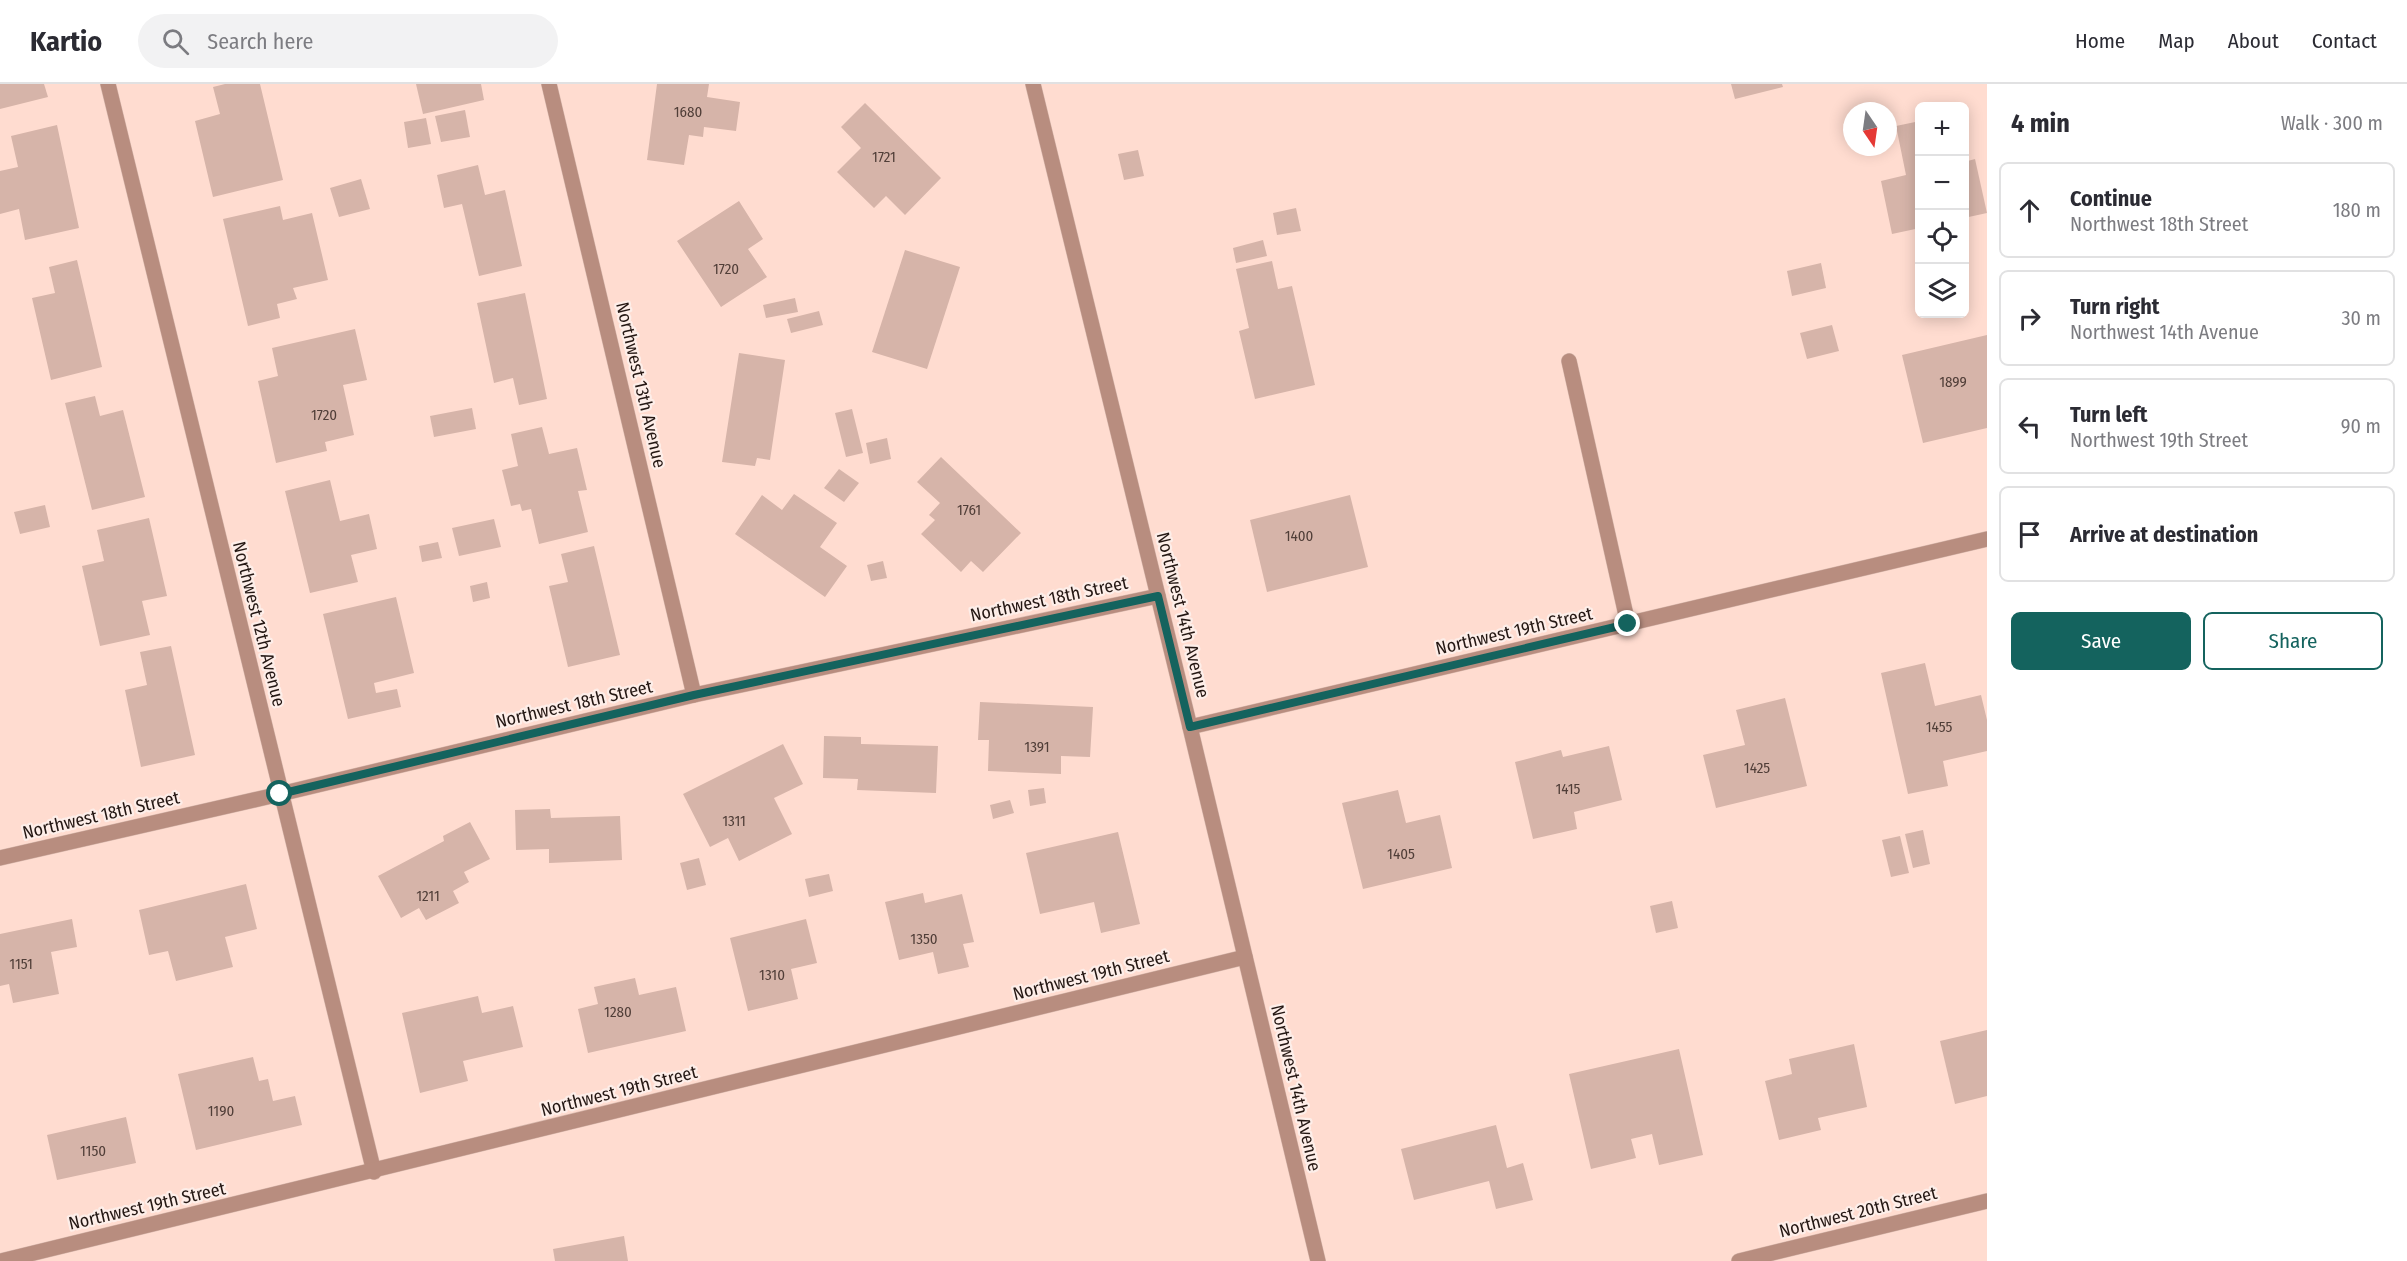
<!DOCTYPE html>
<meta charset="utf-8">
<style>
:root{--surface:#fff;--page:#f2f2f3;--text:#2b2b33;--muted:#7c7c81;--line:#e1e1e2;--accent:#14635e}
body{margin:0;font-family:"Fira Sans Condensed",sans-serif;background:var(--page);color:var(--text)}
.controls{position:absolute;right:18px;top:18px;display:grid;overflow:hidden;border-radius:9px;box-shadow:0 3px 15px #0003}
.controls button{width:54px;height:54px;display:grid;place-items:center;padding:0;border:0;border-bottom:2px solid var(--line);background:var(--surface);color:var(--text);font:30px sans-serif}
.compass{position:absolute;left:1843px;top:18px;width:54px;height:54px;border-radius:50%;background:var(--surface);box-shadow:0 3px 15px #0003;rotate:167deg}
.stop{position:absolute;width:18px;height:18px;margin:-14px;border:4px solid #14635e;border-radius:50%;background:#fff}
.stop.end{background:#14635e;border-color:#fff;box-shadow:0 2px 6px #0008}
.list{margin:0;padding:0;list-style:none}
h2{display:flex;justify-content:space-between;align-items:center;height:78px;margin:0;padding:0 24px;font-size:26px}
h2 small{font-size:20px;font-weight:400;color:var(--muted)}
.list li{display:grid;grid-template-columns:39px 1fr auto;gap:18px;align-items:center;box-sizing:border-box;height:96px;margin:0 12px 12px;padding:0 12px;border:2px solid var(--line);border-radius:9px}
.list b{display:block;font-size:22px;white-space:nowrap}
.list p{margin:0;font-size:20px;white-space:nowrap;color:var(--muted)}
.list em{font-size:20px;font-style:normal;color:var(--muted)}
.actions{display:flex;gap:12px;padding:18px 24px}
.actions a{flex:1;padding:14px 0;border:2px solid var(--accent);border-radius:9px;text-align:center;font-size:21px;color:var(--accent)}
.actions .main{background:var(--accent);color:#fff}
.icon{flex:none;width:33px;height:33px;fill:none;stroke:currentColor;stroke-width:2;stroke-linecap:round;stroke-linejoin:round}
.map{position:relative;flex:none;width:1987px;height:1177px;overflow:hidden}
header{display:flex;align-items:center;gap:36px;box-sizing:border-box;height:84px;padding:0 30px;background:var(--surface);border-bottom:2px solid var(--line)}
header strong{font-size:28px}
nav{display:flex;gap:33px;margin-inline-start:auto;font-size:21px}
.search{width:420px;height:54px;background:var(--page);display:flex;align-items:center;gap:15px;box-sizing:border-box;padding:0 21px;border-radius:33px;color:var(--muted);font-size:22px}
main{display:flex}
aside{flex:1;background:var(--surface)}
.map>svg:first-child{display:block}
.building{fill:#d6b4a9}
.lines{fill:none;stroke-linecap:round;stroke-linejoin:round}
.minor-casing{stroke:#d8b9ae;stroke-width:16}
.tertiary-casing{stroke:#d8b9ae;stroke-width:16}
.minor{stroke:#b88d7f;stroke-width:15}
.tertiary{stroke:#b88d7f;stroke-width:15}
.route{stroke:#14635e;stroke-width:8}
.labels{text-anchor:middle;dominant-baseline:central;stroke-width:4.5;stroke-linejoin:round;paint-order:stroke}
.number-label{font-size:15px;fill:#503e38}
.street-label{font-size:18px;fill:#241713;stroke:#fdeee9}
</style>
<header>
<strong>Kartio</strong>
<div class="search"><svg class="icon" aria-label="search" viewBox="0 0 24 24"><circle cx="10" cy="10" r="6"/><path d="M15 15l6 6"/></svg>Search here</div>
<nav><a>Home</a><a>Map</a><a>About</a><a>Contact</a></nav>
</header>
<main>
<div class="map">
<svg width="1987" height="1177" viewBox="0 0 1987 1177">
<rect width="100%" height="100%" fill="#ffdcd0"/>
<g class="building">
<path d="M 0,0 L 44,0 L 48,13 L 0,25 Z"/>
<path d="M 225,0 L 260,0 L 283,96 L 213,113 L 195,37 L 220,30 L 213,3 Z"/>
<path d="M 416,0 L 481,0 L 484,16 L 423,30 Z"/>
<path d="M 657,0 L 709,0 L 707,13 L 740,18 L 736,47 L 704,43 L 703,53 L 689,51 L 684,81 L 647,76 Z"/>
<path d="M 1731,0 L 1782,0 L 1783,3 L 1735,15 Z"/>
<path d="M 865,19 L 941,94 L 905,131 L 886,112 L 874,124 L 837,88 L 861,64 L 841,43 Z"/>
<path d="M 465,26 L 470,53 L 441,58 L 435,32 Z"/>
<path d="M 426,34 L 431,60 L 408,64 L 404,38 Z"/>
<path d="M 1920,37 L 1920,144 L 1892,150 L 1881,97 L 1906,91 L 1896,42 Z"/>
<path d="M 57,41 L 79,144 L 25,156 L 19,125 L 0,130 L 0,87 L 18,83 L 11,52 Z"/>
<path d="M 1138,66 L 1144,92 L 1124,96 L 1118,70 Z"/>
<path d="M 1975,75 L 1987,129 L 1964,134 L 1964,78 Z"/>
<path d="M 478,81 L 485,111 L 505,106 L 522,182 L 479,192 L 462,120 L 444,124 L 437,91 Z"/>
<path d="M 361,95 L 370,125 L 339,133 L 330,104 Z"/>
<path d="M 739,117 L 763,155 L 748,165 L 767,193 L 721,223 L 677,157 Z"/>
<path d="M 280,122 L 283,136 L 312,129 L 328,196 L 293,204 L 297,215 L 277,220 L 280,234 L 248,242 L 223,135 Z"/>
<path d="M 1296,124 L 1301,147 L 1277,151 L 1273,129 Z"/>
<path d="M 1263,156 L 1267,172 L 1236,179 L 1233,164 Z"/>
<path d="M 905,166 L 960,183 L 927,285 L 872,268 Z"/>
<path d="M 77,176 L 102,283 L 51,296 L 32,214 L 55,209 L 49,183 Z"/>
<path d="M 1272,177 L 1278,205 L 1292,202 L 1315,301 L 1255,315 L 1239,247 L 1249,244 L 1236,185 Z"/>
<path d="M 1821,179 L 1826,204 L 1792,212 L 1787,187 Z"/>
<path d="M 525,209 L 547,315 L 519,321 L 513,294 L 494,299 L 477,219 Z"/>
<path d="M 795,214 L 798,228 L 766,234 L 763,221 Z"/>
<path d="M 819,227 L 823,241 L 791,249 L 787,235 Z"/>
<path d="M 1832,241 L 1839,267 L 1807,275 L 1800,249 Z"/>
<path d="M 355,245 L 367,296 L 343,301 L 354,351 L 325,358 L 327,367 L 276,379 L 258,297 L 278,292 L 272,264 Z"/>
<path d="M 1987,251 L 1987,344 L 1923,359 L 1902,271 Z"/>
<path d="M 739,269 L 785,276 L 770,376 L 757,374 L 755,382 L 722,378 Z"/>
<path d="M 95,312 L 100,332 L 123,326 L 145,413 L 92,426 L 65,319 Z"/>
<path d="M 472,324 L 476,345 L 434,353 L 430,332 Z"/>
<path d="M 852,325 L 863,369 L 846,373 L 835,329 Z"/>
<path d="M 542,343 L 549,370 L 577,364 L 587,406 L 578,407 L 588,448 L 539,460 L 531,425 L 522,427 L 520,420 L 511,422 L 502,386 L 518,382 L 511,350 Z"/>
<path d="M 887,354 L 891,375 L 870,380 L 866,359 Z"/>
<path d="M 941,373 L 1021,449 L 983,488 L 971,477 L 961,488 L 921,450 L 935,436 L 929,431 L 940,419 L 917,398 Z"/>
<path d="M 839,385 L 859,399 L 844,418 L 824,404 Z"/>
<path d="M 330,396 L 340,437 L 369,430 L 377,465 L 351,471 L 358,498 L 310,509 L 285,407 Z"/>
<path d="M 794,410 L 837,439 L 820,463 L 847,482 L 825,513 L 735,450 L 762,411 L 782,426 Z"/>
<path d="M 1350,411 L 1368,483 L 1267,508 L 1250,436 Z"/>
<path d="M 45,421 L 50,443 L 20,450 L 14,428 Z"/>
<path d="M 149,434 L 167,512 L 142,517 L 150,551 L 100,562 L 82,482 L 104,477 L 97,446 Z"/>
<path d="M 494,435 L 501,463 L 459,472 L 452,444 Z"/>
<path d="M 438,458 L 442,474 L 422,478 L 419,462 Z"/>
<path d="M 594,462 L 620,571 L 568,583 L 549,502 L 568,498 L 561,470 Z"/>
<path d="M 883,477 L 887,494 L 871,497 L 867,481 Z"/>
<path d="M 487,498 L 490,514 L 473,518 L 470,502 Z"/>
<path d="M 396,513 L 414,589 L 374,599 L 376,609 L 397,605 L 401,623 L 348,635 L 323,530 Z"/>
<path d="M 171,562 L 195,671 L 141,683 L 125,606 L 147,601 L 140,568 Z"/>
<path d="M 1925,579 L 1935,622 L 1981,611 L 1987,636 L 1987,667 L 1943,677 L 1948,702 L 1908,710 L 1881,589 Z"/>
<path d="M 1785,614 L 1807,702 L 1716,724 L 1703,671 L 1745,661 L 1736,626 Z"/>
<path d="M 980,618 L 1093,623 L 1090,673 L 1061,672 L 1061,690 L 988,687 L 989,656 L 978,656 Z"/>
<path d="M 824,652 L 861,653 L 861,660 L 938,662 L 936,709 L 857,706 L 858,695 L 823,694 Z"/>
<path d="M 783,660 L 803,700 L 774,714 L 792,750 L 739,777 L 728,754 L 710,763 L 683,710 Z"/>
<path d="M 1609,662 L 1622,716 L 1574,728 L 1577,745 L 1533,755 L 1515,678 L 1561,666 L 1563,673 Z"/>
<path d="M 1044,704 L 1046,719 L 1030,722 L 1028,706 Z"/>
<path d="M 1398,706 L 1406,739 L 1440,731 L 1452,784 L 1363,805 L 1342,719 Z"/>
<path d="M 1010,716 L 1014,729 L 993,735 L 990,721 Z"/>
<path d="M 550,725 L 551,734 L 620,732 L 622,776 L 549,779 L 549,765 L 516,766 L 515,726 Z"/>
<path d="M 470,738 L 490,775 L 464,788 L 469,798 L 453,807 L 459,819 L 426,836 L 419,824 L 401,834 L 378,792 L 444,757 L 443,752 Z"/>
<path d="M 1923,746 L 1930,780 L 1913,784 L 1905,750 Z"/>
<path d="M 1118,748 L 1140,840 L 1101,849 L 1094,818 L 1040,830 L 1026,769 Z"/>
<path d="M 1900,752 L 1909,789 L 1891,793 L 1882,756 Z"/>
<path d="M 699,774 L 706,801 L 687,806 L 680,779 Z"/>
<path d="M 829,790 L 833,807 L 809,813 L 805,795 Z"/>
<path d="M 246,800 L 257,845 L 225,853 L 233,883 L 176,897 L 168,867 L 149,871 L 139,826 Z"/>
<path d="M 923,809 L 925,819 L 962,810 L 974,858 L 963,860 L 969,883 L 938,890 L 933,868 L 899,876 L 885,818 Z"/>
<path d="M 1672,817 L 1678,844 L 1656,849 L 1650,822 Z"/>
<path d="M 72,835 L 77,863 L 51,868 L 59,910 L 13,919 L 9,900 L 0,902 L 0,850 Z"/>
<path d="M 806,835 L 817,879 L 791,885 L 798,915 L 748,927 L 730,854 Z"/>
<path d="M 635,894 L 639,911 L 676,903 L 686,947 L 588,969 L 578,925 L 598,920 L 594,903 Z"/>
<path d="M 478,912 L 482,929 L 513,922 L 523,963 L 463,977 L 468,997 L 420,1009 L 402,929 Z"/>
<path d="M 1987,946 L 1987,1012 L 1955,1020 L 1940,957 Z"/>
<path d="M 1854,960 L 1867,1023 L 1818,1034 L 1821,1046 L 1779,1056 L 1765,997 L 1792,990 L 1789,975 Z"/>
<path d="M 1679,965 L 1703,1071 L 1659,1081 L 1652,1050 L 1631,1055 L 1636,1074 L 1591,1085 L 1569,990 Z"/>
<path d="M 253,973 L 259,997 L 268,995 L 273,1017 L 295,1012 L 302,1041 L 196,1066 L 178,990 Z"/>
<path d="M 126,1033 L 136,1079 L 57,1096 L 47,1051 Z"/>
<path d="M 1496,1041 L 1507,1084 L 1523,1079 L 1533,1116 L 1496,1125 L 1489,1097 L 1414,1116 L 1401,1065 Z"/>
<path d="M 624,1152 L 628,1177 L 555,1177 L 553,1165 Z"/>
</g>
<g class="lines">
<g class="minor-casing">
<g id="minor">
<path d="M 108,0 L 374,1088"/>
<path d="M 549,0 L 694,611"/>
<path d="M 1569,277 L 1628,540"/>
<path d="M 1190,643 L 1987,455"/>
<path d="M 0,774 L 280,710 L 694,611 L 1158,512"/>
<path d="M 1,1177 L 1245,873"/>
<path d="M 1739,1177 L 1987,1117"/>
</g>
</g>
<g class="tertiary-casing">
<path id="tertiary" d="M 1033,0 L 1190,643 L 1318,1177"/>
</g>
<use href="#minor" class="minor"/>
<use href="#tertiary" class="tertiary"/>
</g>
<g class="lines">
<path class="route" d="M 280,710 L 694,611 L 1158,512 L 1190,643 L 1628,540"/>
</g>
<g class="labels">
<g class="number-label">
<text x="688" y="28">1680</text>
<text x="884" y="73">1721</text>
<text x="726" y="185">1720</text>
<text x="1953" y="298">1899</text>
<text x="324" y="331">1720</text>
<text x="969" y="426">1761</text>
<text x="1299" y="452">1400</text>
<text x="1939" y="643">1455</text>
<text x="1037" y="663">1391</text>
<text x="1757" y="684">1425</text>
<text x="1568" y="705">1415</text>
<text x="734" y="737">1311</text>
<text x="1401" y="770">1405</text>
<text x="428" y="812">1211</text>
<text x="924" y="855">1350</text>
<text x="21" y="880">1151</text>
<text x="772" y="891">1310</text>
<text x="618" y="928">1280</text>
<text x="221" y="1027">1190</text>
<text x="93" y="1067">1150</text>
</g>
<g class="street-label">
<text transform="translate(641 301) rotate(77)">Northwest 13th Avenue</text>
<text transform="translate(1049 515) rotate(-12)">Northwest 18th Street</text>
<text transform="translate(1183 531) rotate(76)">Northwest 14th Avenue</text>
<text transform="translate(259 540) rotate(76)">Northwest 12th Avenue</text>
<text transform="translate(1514 547) rotate(-13)">Northwest 19th Street</text>
<text transform="translate(574 620) rotate(-13)">Northwest 18th Street</text>
<text transform="translate(101 731) rotate(-13)">Northwest 18th Street</text>
<text transform="translate(1091 891) rotate(-14)">Northwest 19th Street</text>
<text transform="translate(1296 1004) rotate(77)">Northwest 14th Avenue</text>
<text transform="translate(619 1007) rotate(-14)">Northwest 19th Street</text>
<text transform="translate(147 1122) rotate(-13)">Northwest 19th Street</text>
<text transform="translate(1858 1128) rotate(-14)">Northwest 20th Street</text>
</g>
</g>
</svg>
<div class="controls">
<button>+</button>
<button>−</button>
<button><svg class="icon" aria-label="locate" viewBox="0 0 24 24"><circle cx="12" cy="12" r="6"/><path d="M12 2v4M12 18v4M2 12h4M18 12h4"/></svg></button>
<button><svg class="icon" aria-label="layers" viewBox="0 0 24 24"><path d="M12 4l9 5-9 5-9-5zM3 14l9 5 9-5"/></svg></button>
</div>
<svg class="compass" viewBox="-18 -18 36 36"><path d="M0-13l5 13h-10z" fill="#e53935"/><path d="M0 13l5-13h-10z" fill="#7c7c81"/></svg>
<div class="stop" style="left:280px;top:710px"></div>
<div class="stop end" style="left:1628px;top:540px"></div>
</div>
<aside>
<h2>4 min<small>Walk · 300 m</small></h2>
<ul class="list">
<li><svg class="icon" aria-label="ahead" viewBox="0 0 24 24"><path d="M12 20V5M6 11l6-6 6 6"/></svg><div><b>Continue</b><p>Northwest 18th Street</p></div><em>180 m</em></li>
<li><svg class="icon" aria-label="right" viewBox="0 0 24 24"><path d="M7 20v-9h11M14 6l5 5-5 5"/></svg><div><b>Turn right</b><p>Northwest 14th Avenue</p></div><em>30 m</em></li>
<li><svg class="icon" aria-label="left" viewBox="0 0 24 24"><path d="M17 20v-9H6M10 6l-5 5 5 5"/></svg><div><b>Turn left</b><p>Northwest 19th Street</p></div><em>90 m</em></li>
<li><svg class="icon" aria-label="arrive" viewBox="0 0 24 24"><path d="M6 21V4h12l-3 4 3 4H6"/></svg><div><b>Arrive at destination</b></div></li>
</ul>
<div class="actions"><a class="main">Save</a><a>Share</a></div>
</aside>
</main>
